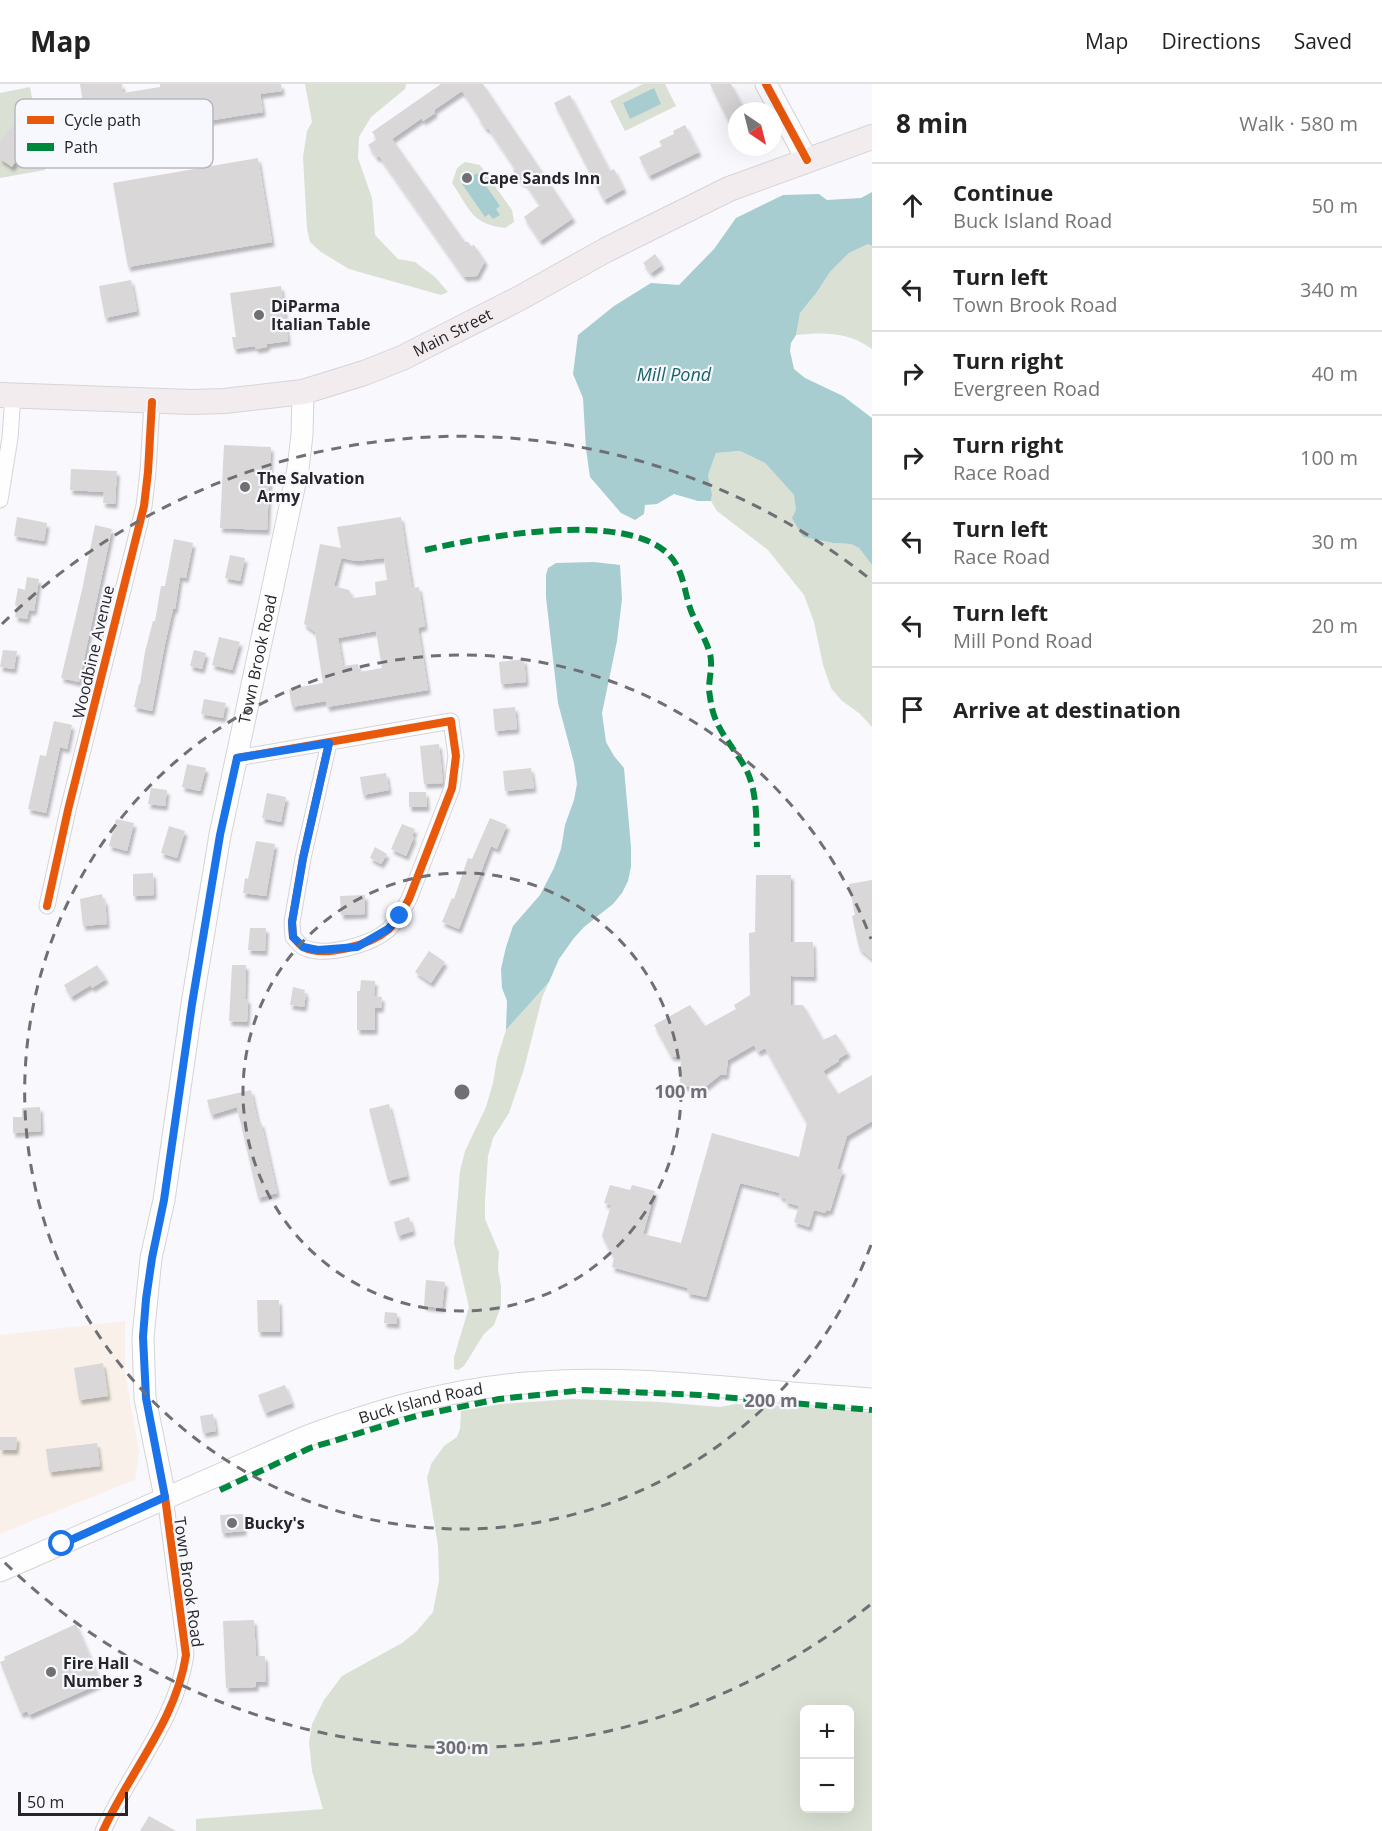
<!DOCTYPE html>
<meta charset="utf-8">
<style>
:root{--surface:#fff;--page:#f6f6f6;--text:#222;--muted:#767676;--line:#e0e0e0}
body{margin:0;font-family:"Open Sans",sans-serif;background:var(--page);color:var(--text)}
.controls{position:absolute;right:18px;bottom:18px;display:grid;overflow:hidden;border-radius:9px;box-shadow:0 6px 24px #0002}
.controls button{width:54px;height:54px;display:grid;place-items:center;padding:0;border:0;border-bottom:2px solid var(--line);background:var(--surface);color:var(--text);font:30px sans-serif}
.compass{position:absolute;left:728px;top:18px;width:54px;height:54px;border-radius:50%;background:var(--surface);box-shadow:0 6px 24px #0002;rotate:145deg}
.scale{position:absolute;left:18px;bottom:15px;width:110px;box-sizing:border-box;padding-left:6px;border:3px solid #26252a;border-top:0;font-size:16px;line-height:21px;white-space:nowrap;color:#26252a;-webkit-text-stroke:4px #f7f7fe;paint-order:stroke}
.stop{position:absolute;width:18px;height:18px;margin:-14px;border:4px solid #1a73e8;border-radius:50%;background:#fff}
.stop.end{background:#1a73e8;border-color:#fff;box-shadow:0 2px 6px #0008}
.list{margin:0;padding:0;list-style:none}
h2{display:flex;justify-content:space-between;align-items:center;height:78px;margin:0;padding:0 24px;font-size:26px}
h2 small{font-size:20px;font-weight:400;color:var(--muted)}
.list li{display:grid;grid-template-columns:39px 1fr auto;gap:18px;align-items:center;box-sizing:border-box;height:84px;padding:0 24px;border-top:2px solid var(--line)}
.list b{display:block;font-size:22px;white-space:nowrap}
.list p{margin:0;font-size:20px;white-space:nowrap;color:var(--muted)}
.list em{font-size:20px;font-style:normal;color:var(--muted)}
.icon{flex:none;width:33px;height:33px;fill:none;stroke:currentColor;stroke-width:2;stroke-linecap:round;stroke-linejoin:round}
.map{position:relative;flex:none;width:872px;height:1747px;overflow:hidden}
header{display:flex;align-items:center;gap:36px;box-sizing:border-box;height:84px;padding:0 30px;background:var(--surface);border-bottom:2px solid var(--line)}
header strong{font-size:28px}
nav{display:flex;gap:33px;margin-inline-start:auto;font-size:21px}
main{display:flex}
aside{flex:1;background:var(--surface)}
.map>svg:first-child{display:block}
.industrial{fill:#f9f1e9}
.green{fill:#dae1d4;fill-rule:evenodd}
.water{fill:#a7cdd0}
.building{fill:#d9d7d8;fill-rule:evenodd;filter:url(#shadow)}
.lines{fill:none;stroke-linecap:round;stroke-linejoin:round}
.street-casing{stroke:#d4d4d8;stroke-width:17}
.secondary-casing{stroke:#d4d4d8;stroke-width:23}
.primary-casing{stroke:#d5d5d8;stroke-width:26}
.street{stroke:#fefeff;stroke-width:15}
.secondary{stroke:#fefeff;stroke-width:21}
.primary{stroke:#f3ecef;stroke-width:24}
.quiet{stroke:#00873e;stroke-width:6;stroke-dasharray:12 6;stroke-linecap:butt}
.cycleway-casing{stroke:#f7f7fe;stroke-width:11}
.cycleway{stroke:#e8590c;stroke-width:8}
.route{stroke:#1a73e8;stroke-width:8}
.ring{fill:none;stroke:#706f74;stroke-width:3;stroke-dasharray:10 8}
.poi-dot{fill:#706f74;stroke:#f7f7fe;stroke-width:2}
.labels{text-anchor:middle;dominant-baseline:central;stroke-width:4.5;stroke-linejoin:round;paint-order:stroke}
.poi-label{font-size:16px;font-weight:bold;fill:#26252a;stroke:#f7f7fe;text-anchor:start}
.street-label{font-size:16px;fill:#26252a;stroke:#f7f7fe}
.water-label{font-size:18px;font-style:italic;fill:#186364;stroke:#f7f7fe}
.key{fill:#f7f7fe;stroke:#b8b8be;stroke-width:1.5}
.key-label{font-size:16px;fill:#26252a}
.centre{fill:#706f74;stroke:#f7f7fe;stroke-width:3}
.ring-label{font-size:18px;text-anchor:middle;font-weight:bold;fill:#706f74;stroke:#f7f7fe;stroke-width:4.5;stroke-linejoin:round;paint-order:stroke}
</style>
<header>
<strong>Map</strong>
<nav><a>Map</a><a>Directions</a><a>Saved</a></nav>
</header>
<main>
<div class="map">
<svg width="872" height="1747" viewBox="0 0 872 1747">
<defs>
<filter id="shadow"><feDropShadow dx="2.5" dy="4.5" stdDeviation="1.5" flood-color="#0004"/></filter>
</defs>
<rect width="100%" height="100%" fill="#f8f8fd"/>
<path class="industrial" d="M 125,1237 L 125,1288 L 139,1369 L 135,1396 L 0,1450 L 0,1251 Z"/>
<g class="green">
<path d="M 305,0 L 406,0 L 405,5 L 371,33 L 359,53 L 358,74 L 372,114 L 375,151 L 398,175 L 415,178 L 435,193 L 448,208 L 441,211 L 349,185 L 321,168 L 310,158 L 307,145 L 303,73 L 307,47 L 312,38 Z"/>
<path d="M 643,0 L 665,0 L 676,22 L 625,47 L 610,17 Z"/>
<path d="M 30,3 L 45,86 L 0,94 L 0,9 Z"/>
<path d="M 465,78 L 480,81 L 512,126 L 514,138 L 505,144 C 471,140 470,125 452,99 L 457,84 Z"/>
<path d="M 868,160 L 872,162 L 872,265 C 849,248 824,248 796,251 L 800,229 L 817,208 L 830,188 L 849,169 Z"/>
<path d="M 740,367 L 765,379 L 794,411 L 803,453 L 833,459 L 851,460 L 859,464 L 872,481 L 872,643 L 860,630 L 841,616 L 831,604 L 823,581 L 814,538 L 804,511 L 768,466 L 717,427 L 711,417 L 712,410 L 708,391 L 716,369 Z"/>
<path d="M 549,898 L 542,914 L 524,985 L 509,1029 L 493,1054 L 488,1072 L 485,1116 L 485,1135 L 499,1168 L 498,1185 L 501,1202 L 501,1222 L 494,1241 L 484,1250 L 464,1282 L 458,1286 L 454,1285 L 454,1273 L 469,1223 L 454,1159 L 460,1087 L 465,1067 L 486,1023 L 493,999 L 497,975 L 506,946 Z"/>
<path d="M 572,1315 L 660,1318 L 720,1323 L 735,1320 L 808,1323 L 872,1328 L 872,1747 L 196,1747 L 196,1735 L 323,1725 L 312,1687 L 309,1658 L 312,1640 L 324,1616 L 342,1592 L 402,1559 L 417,1547 L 433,1528 L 439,1496 L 438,1462 L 427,1394 L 431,1380 L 444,1362 L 457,1353 L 460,1345 L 461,1327 L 500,1320 ZM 804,1626 L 850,1626 L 850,1724 L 804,1724 Z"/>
</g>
<g class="water">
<path d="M 654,4 L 661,20 L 630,35 L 623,19 Z"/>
<path d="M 477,89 L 500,122 L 496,125 L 500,131 L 493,135 L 489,130 L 485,133 L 462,100 Z"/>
<path d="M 872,108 L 872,162 L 868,160 L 849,169 L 830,188 L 817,208 L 800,229 L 796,251 L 791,259 L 790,267 L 794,285 L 805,294 L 843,312 L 872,334 L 872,481 L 859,464 L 851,460 L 833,459 L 803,453 L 792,434 L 796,426 L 794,411 L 765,379 L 740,367 L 716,369 L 708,391 L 712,410 L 711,417 L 698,417 L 674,410 L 657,420 L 645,421 L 644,430 L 635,436 L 621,429 L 590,393 L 586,365 L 583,314 L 573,290 L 578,251 L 614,222 L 651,199 L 679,201 L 714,165 L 736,134 L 783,111 L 819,110 L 827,116 L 861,114 Z"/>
<path d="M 594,478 L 620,481 L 622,515 L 617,557 L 602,629 L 606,658 L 614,672 L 624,684 L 631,763 L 631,783 L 628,797 L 622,809 L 613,820 L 584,843 L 574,854 L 559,875 L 549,898 L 506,946 L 507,917 L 502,904 L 501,885 L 506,863 L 513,842 L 540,811 L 554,784 L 561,765 L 565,741 L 574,716 L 577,700 L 574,679 L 558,619 L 546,513 L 546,491 L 548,484 L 556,479 Z"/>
</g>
<g class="building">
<path d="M 80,0 L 122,0 L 123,9 L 160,3 L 160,0 L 281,0 L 282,7 L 260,10 L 263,28 L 207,37 L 205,22 L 161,29 L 164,45 L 127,51 L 126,48 L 89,54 Z"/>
<path d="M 441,0 L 483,0 L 573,134 L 540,157 L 524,133 L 540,121 L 524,97 L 522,99 L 513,86 L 515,84 L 488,44 L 486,45 L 478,33 L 479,32 L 462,7 L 434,26 L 435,29 L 423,37 L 422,34 L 392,55 L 465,158 L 468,158 L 471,162 L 474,161 L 485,177 L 477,192 L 464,193 L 379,72 L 377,74 L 368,61 L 377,55 L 372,48 Z"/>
<path d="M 710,0 L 731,0 L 745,27 L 737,27 L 737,54 Z"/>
<path d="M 570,11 L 610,87 L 614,85 L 624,105 L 604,116 L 554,19 Z"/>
<path d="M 19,35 L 35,47 L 12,83 L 0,75 L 0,57 Z"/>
<path d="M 685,41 L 699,68 L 649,92 L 639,73 L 662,62 L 659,57 L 674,50 L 673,47 Z"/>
<path d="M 258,74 L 272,158 L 128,183 L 113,99 Z"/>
<path d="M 655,170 L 662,181 L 651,189 L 643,179 Z"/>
<path d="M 131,196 L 137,227 L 105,234 L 99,202 Z"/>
<path d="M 281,202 L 288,257 L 267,260 L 267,263 L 256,265 L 255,262 L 234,265 L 232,253 L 236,253 L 230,209 Z"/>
<path d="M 224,361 L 271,363 L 267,446 L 220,444 Z"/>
<path d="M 71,385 L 117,387 L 115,420 L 103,419 L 104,408 L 70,406 Z"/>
<path d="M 17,433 L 47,439 L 44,457 L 14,452 Z"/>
<path d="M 401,433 L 412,504 L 419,503 L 425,542 L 418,544 L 428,606 L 327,623 L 326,617 L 292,623 L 289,605 L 323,599 L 315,548 L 304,540 L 320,460 L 341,464 L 337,443 ZM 342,472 L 342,474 L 356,477 L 384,474 L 387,496 L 375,498 L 376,511 L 353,514 L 349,506 L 334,502 ZM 376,547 L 382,584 L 359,588 L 358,580 L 343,582 L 338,554 Z"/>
<path d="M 95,441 L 112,445 L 79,598 L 61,594 L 82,506 Z"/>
<path d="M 174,455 L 193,459 L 186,494 L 180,493 L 175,525 L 173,525 L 165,560 L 152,627 L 134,623 L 139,600 L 140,600 L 145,568 L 153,537 L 155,537 L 161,502 L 165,502 Z"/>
<path d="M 230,471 L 245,474 L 240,497 L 225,494 Z"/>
<path d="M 27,493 L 39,495 L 34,527 L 29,526 L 27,535 L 15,533 L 17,522 L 15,521 L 18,504 L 25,506 Z"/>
<path d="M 219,553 L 240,558 L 232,586 L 212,581 Z"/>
<path d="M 3,566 L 17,567 L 14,585 L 0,583 Z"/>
<path d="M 194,566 L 206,569 L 202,585 L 190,582 Z"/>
<path d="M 524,575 L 526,598 L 501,600 L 499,578 Z"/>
<path d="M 204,615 L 226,619 L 223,634 L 201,630 Z"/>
<path d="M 515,623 L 517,645 L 495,647 L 493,625 Z"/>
<path d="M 54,637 L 72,641 L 67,665 L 60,663 L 46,729 L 28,725 L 40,671 L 46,672 Z"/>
<path d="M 439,660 L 443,699 L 424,700 L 420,662 Z"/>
<path d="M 187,680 L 206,684 L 200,707 L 182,703 Z"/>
<path d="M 531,684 L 534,704 L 505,707 L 503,687 Z"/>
<path d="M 386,689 L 389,706 L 363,711 L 360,693 Z"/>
<path d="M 151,704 L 167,706 L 165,722 L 148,720 Z"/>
<path d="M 409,708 L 426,708 L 427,723 L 409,723 Z"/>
<path d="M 267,709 L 286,713 L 281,738 L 262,734 Z"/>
<path d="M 490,734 L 507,741 L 497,765 L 491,762 L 459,845 L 442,838 L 452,814 L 454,815 L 468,774 L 472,775 Z"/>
<path d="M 116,735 L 134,739 L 127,767 L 109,762 Z"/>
<path d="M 402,740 L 415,745 L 412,752 L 414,753 L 406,772 L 391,765 Z"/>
<path d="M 169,742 L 185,747 L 177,774 L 161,769 Z"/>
<path d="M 256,757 L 275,760 L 266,812 L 243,809 L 245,794 L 248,795 Z"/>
<path d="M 375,763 L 387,770 L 381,780 L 370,774 Z"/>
<path d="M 153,789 L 154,811 L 133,812 L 133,790 Z"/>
<path d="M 756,791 L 791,791 L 791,858 L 813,858 L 814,893 L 791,892 L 791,921 L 803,921 L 823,956 L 836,950 L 848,969 L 838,975 L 839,977 L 823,987 L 838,1010 L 872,991 L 872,1037 L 847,1052 L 837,1085 L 843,1086 L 830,1127 L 826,1126 L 825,1129 L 814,1126 L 809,1143 L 794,1138 L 799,1122 L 785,1118 L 786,1115 L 779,1112 L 780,1109 L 740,1099 L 706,1213 L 687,1209 L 688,1204 L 612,1183 L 614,1174 L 602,1152 L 611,1121 L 604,1119 L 610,1101 L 630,1106 L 632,1101 L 655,1107 L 643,1150 L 681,1159 L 712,1049 L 799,1073 L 807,1039 L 765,964 L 758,968 L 754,961 L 728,976 L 726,991 L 720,991 L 705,1003 L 680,1002 L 681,973 L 671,972 L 654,941 L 690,921 L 705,942 L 736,925 L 734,921 L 750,911 L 749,849 L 755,848 Z"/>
<path d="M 872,796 L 872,875 L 859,864 L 852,832 L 855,831 L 849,800 Z"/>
<path d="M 102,810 L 103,816 L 105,816 L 107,840 L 83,842 L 80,815 Z"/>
<path d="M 365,811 L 365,830 L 341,831 L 340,812 Z"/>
<path d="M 250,844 L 266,844 L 265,867 L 248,866 Z"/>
<path d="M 429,867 L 445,878 L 431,899 L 415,888 Z"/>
<path d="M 97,881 L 106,895 L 92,904 L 91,901 L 71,913 L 64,901 Z"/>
<path d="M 232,881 L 246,881 L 245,915 L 248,915 L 247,938 L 229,937 Z"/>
<path d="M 361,896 L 375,897 L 374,912 L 382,913 L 381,924 L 375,924 L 375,946 L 357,946 L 357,907 L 360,907 Z"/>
<path d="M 293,903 L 305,906 L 304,909 L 306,909 L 304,923 L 290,921 Z"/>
<path d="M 251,1006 L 258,1039 L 261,1038 L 277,1109 L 258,1114 L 237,1023 L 211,1031 L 207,1016 Z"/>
<path d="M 389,1020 L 407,1092 L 388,1097 L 369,1025 Z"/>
<path d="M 40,1023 L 41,1047 L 13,1049 L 13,1033 L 22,1033 L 22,1024 Z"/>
<path d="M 409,1133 L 413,1147 L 398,1152 L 394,1138 Z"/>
<path d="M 426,1196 L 445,1198 L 442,1224 L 424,1222 Z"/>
<path d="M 257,1216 L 279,1216 L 280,1248 L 258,1248 Z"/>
<path d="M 385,1228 L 397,1229 L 397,1240 L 384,1239 Z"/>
<path d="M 103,1279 L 108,1312 L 79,1316 L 74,1284 Z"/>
<path d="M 285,1301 L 292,1319 L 265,1329 L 258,1311 Z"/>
<path d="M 213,1330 L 216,1347 L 203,1349 L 200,1332 Z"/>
<path d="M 0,1353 L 17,1353 L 16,1366 L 0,1366 Z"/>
<path d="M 97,1359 L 100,1382 L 49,1388 L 46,1365 Z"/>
<path d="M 243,1430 L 244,1447 L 222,1449 L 220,1431 Z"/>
<path d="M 254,1536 L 256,1572 L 265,1572 L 266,1598 L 256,1598 L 256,1603 L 226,1604 L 223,1537 Z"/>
<path d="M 76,1540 L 101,1599 L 29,1631 L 27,1627 L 21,1630 L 0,1578 L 5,1576 L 4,1573 Z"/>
<path d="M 149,1732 L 176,1747 L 140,1747 Z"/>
</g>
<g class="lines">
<g class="street-casing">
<g id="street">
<path d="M 0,416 L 10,354 L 13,311"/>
<path d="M 237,674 L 451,637 L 456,672 L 452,704 L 409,815 C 403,826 397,838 388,846 C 370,861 324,874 303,863 C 300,861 296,856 293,853 L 292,838 L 303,774 L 329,659"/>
<path d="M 47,822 L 68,726 L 144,422 L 148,388 L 152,318"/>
<path d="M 103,1747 C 130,1687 176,1637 186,1571 L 165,1413"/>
</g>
</g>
<g class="secondary-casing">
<g id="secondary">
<path d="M 766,0 L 807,76"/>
<path id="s1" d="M 165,1413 L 145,1314 L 144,1285 L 143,1253 L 151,1174 L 164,1116 L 192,920 L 220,751 L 298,385 L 302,351 L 303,308"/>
<path id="s2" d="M 0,1487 L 305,1353 C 376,1327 449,1305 526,1299 C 603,1292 681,1299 758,1306 C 796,1310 834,1312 872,1315"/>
</g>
</g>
<g class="primary-casing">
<g id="primary">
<path id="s3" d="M 0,311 L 191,318 L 224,317 L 303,308 L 364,289 L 402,274 L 520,214 L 606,166 L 729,105 L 872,53"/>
</g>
</g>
<use href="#street" class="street"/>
<use href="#secondary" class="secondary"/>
<use href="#primary" class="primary"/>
<g class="quiet">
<path d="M 425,466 C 481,453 624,426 668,470 C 683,484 684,506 690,524 C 695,539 706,554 710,570 C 713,581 709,594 709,606 C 710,613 711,621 713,628 C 719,649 734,664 745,683 C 758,707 756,737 757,763"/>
<path d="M 220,1406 L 310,1364 L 416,1332 L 499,1315 L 584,1306 L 699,1311 L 872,1326"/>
</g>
<g class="cycleway-casing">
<g id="cycleway">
<path d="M 766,0 L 807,76"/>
<path d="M 237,674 L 451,637 L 456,672 L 452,704 L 409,815 C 403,826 397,838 388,846 C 370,861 324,874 303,863 C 300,861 296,856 293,853 L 292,838 L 303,774 L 329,659"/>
<path d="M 47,822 L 68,726 L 144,422 L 148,388 L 152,318"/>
<path d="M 103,1747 C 130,1687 176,1637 186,1571 L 165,1413"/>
</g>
</g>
<use href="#cycleway" class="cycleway"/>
</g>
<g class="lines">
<path class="route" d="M 62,1460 L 165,1413 L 146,1314 L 143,1253 L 146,1215 L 152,1174 L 164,1116 L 192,920 L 220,751 L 237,674 L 329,659 L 303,774 L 292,838 L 293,853 L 303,863 L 318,866 L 357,863 L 388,845 L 400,832"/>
</g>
<g class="ring">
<circle cx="462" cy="1008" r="219"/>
<path d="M871 1161A437 437 0 1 1 871 855"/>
<path d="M870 1521A656 656 0 0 1 2 1476M2 540A656 656 0 0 1 870 495"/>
</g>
<g class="poi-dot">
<circle cx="467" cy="94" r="6"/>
<circle cx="259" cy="231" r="6"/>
<circle cx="245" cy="403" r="6"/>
<circle cx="232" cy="1439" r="6"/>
<circle cx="51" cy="1588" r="6"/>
</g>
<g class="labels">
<g class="poi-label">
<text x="479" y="94">Cape Sands Inn</text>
<text x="271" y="222">DiParma<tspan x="271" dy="18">Italian Table</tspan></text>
<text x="257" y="394">The Salvation<tspan x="257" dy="18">Army</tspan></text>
<text x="244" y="1439">Bucky's</text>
<text x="63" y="1579">Fire Hall<tspan x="63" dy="18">Number 3</tspan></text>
</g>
<g class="street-label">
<text stroke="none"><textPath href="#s3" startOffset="465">Main Street</textPath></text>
<text transform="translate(93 568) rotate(-77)">Woodbine Avenue</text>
<text stroke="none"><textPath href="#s1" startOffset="850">Town Brook Road</textPath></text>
<text stroke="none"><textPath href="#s2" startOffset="454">Buck Island Road</textPath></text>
<text transform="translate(189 1498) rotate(82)">Town Brook Road</text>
</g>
<g class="water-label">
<text x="674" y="290">Mill Pond</text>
</g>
</g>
<rect x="15" y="15" width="198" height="69" rx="9" class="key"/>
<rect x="27" y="32" width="27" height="8" fill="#e8590c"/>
<rect x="27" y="59" width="27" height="8" fill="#00873e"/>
<g class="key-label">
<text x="64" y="42">Cycle path</text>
<text x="64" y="69">Path</text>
</g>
<circle cx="462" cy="1008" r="9" class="centre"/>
<g class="ring-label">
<text x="681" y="1014">100 m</text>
<text x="771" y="1323">200 m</text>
<text x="462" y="1670">300 m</text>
</g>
</svg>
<div class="controls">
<button>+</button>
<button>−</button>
</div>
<svg class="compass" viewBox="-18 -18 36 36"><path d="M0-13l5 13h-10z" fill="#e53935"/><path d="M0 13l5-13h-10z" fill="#767676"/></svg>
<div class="scale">50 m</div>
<div class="stop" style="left:62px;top:1460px"></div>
<div class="stop end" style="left:400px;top:832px"></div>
</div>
<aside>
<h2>8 min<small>Walk · 580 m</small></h2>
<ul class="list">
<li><svg class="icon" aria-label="ahead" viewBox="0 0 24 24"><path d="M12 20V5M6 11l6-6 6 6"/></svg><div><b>Continue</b><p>Buck Island Road</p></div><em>50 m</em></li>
<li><svg class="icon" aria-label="left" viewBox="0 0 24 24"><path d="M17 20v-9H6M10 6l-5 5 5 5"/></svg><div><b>Turn left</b><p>Town Brook Road</p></div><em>340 m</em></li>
<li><svg class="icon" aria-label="right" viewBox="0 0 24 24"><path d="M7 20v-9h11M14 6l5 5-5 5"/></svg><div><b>Turn right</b><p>Evergreen Road</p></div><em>40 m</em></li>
<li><svg class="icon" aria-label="right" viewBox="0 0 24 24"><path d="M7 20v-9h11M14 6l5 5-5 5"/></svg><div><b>Turn right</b><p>Race Road</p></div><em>100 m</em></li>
<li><svg class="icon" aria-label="left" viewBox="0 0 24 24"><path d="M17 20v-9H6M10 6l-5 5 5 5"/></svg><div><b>Turn left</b><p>Race Road</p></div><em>30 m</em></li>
<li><svg class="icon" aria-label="left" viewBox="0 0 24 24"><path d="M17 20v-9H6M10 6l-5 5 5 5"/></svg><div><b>Turn left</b><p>Mill Pond Road</p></div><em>20 m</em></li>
<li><svg class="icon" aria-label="arrive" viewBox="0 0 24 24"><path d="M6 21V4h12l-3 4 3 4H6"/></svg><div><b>Arrive at destination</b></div></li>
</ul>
</aside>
</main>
